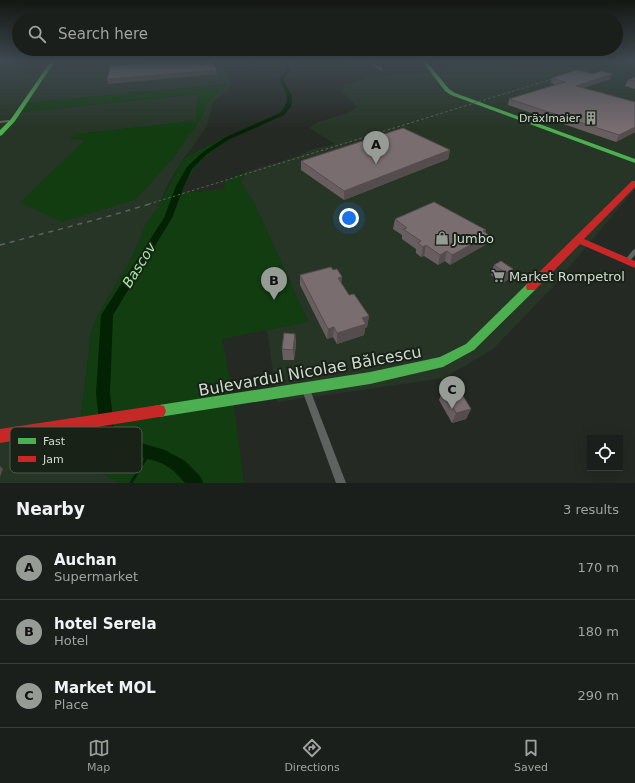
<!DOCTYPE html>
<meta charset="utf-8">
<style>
:root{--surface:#1b1f1b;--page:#282c28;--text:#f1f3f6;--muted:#a0a2a3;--line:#393d3a;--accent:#969c95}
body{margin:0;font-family:"DejaVu Sans",sans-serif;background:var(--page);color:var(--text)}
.controls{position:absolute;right:12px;bottom:12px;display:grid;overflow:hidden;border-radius:0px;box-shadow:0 4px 16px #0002}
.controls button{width:36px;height:36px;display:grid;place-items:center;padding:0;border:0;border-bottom:1px solid var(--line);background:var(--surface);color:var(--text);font:20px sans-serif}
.you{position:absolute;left:349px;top:218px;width:14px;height:14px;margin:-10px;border:3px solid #fff;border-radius:50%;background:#1a73e8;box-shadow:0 0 0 6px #1a73e833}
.badge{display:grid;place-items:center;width:26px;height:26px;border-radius:50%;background:var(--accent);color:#111;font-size:13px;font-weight:700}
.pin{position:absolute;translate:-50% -33px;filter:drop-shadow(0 1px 2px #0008)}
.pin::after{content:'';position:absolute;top:21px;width:14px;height:12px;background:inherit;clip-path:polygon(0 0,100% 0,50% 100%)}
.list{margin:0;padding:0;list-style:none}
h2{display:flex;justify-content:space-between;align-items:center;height:52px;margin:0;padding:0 16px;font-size:17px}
h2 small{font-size:13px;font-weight:400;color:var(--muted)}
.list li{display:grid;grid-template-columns:26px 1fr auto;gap:12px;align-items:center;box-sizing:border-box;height:64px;padding:0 16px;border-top:1px solid var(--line)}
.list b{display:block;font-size:15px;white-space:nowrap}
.list p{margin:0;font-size:13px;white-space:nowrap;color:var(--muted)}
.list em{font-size:13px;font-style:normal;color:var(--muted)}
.icon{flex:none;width:22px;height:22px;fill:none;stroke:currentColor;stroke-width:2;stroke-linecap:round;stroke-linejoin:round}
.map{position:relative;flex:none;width:635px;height:483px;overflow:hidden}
.search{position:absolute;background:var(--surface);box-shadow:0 4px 16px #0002;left:12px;right:12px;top:12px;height:44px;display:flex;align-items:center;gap:10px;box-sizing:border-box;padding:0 14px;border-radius:22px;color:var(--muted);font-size:15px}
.sheet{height:244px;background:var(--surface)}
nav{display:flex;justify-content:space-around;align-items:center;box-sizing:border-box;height:56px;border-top:1px solid var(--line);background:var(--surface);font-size:11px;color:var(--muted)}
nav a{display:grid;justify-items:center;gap:2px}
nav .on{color:var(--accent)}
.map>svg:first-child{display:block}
.built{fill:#273526;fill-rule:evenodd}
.green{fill:#123d11}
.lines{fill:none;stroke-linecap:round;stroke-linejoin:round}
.stream{stroke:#032103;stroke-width:2.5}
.river{fill:#032103;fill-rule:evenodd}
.street{fill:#5f635f;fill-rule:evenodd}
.fast{fill:#4caf50;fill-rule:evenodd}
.jam{fill:#c62828;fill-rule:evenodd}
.rail-far1{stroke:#5e625e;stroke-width:1;stroke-dasharray:2.5 2.5;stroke-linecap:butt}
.rail{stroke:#5e625e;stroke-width:1.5;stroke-dasharray:5 5;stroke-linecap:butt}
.wall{fill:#685e60}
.shaded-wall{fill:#554c4e}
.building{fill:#796d70;stroke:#554c4e}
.labels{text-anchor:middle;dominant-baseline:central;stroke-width:4;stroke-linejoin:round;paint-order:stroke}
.far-poi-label{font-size:11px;fill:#d3dad2;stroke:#182217;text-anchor:end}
.poi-label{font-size:13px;fill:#d3dad2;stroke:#182217;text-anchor:start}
.water-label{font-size:14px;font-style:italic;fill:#a1e89c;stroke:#182217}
.near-street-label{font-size:16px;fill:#d3dad2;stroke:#182217}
.key{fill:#182217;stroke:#50594f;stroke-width:1}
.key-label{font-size:11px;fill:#d3dad2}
</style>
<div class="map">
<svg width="635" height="483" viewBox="0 0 635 483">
<rect width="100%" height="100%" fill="#242924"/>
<g class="built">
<path d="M 222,61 L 231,84 L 230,88 L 213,102 L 207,126 L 182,161 L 167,186 L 158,207 L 143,229 L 141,238 L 128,264 L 97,316 L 91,333 L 81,416 L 76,437 L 71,448 L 84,463 L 119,483 L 0,483 L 0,62 ZM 226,84 L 224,89 L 205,104 L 203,115 L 172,159 L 135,200 L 85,140 L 70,138 L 76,134 L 196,121 L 198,94 L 21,112 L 26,103 Z"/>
<path d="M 438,61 L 635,61 L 635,189 L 549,291 L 493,349 L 444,378 L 277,402 L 267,330 L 308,321 L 255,205 L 241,183 L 245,172 L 298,156 L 313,149 L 335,144 L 309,128 L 318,122 L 348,113 L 357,107 L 342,92 L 345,86 L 366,78 L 443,70 Z"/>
</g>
<g class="green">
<path d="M 295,61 L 344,61 L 359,69 L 325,69 L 322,65 L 309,66 Z"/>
<path d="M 227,85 L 221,92 L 207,102 L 203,115 L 172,159 L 135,200 L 61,222 L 20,202 L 85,140 L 69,138 L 76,134 L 196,121 L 198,94 L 20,112 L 26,103 Z"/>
<path d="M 229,135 L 233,137 C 206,155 195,163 181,193 L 224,189 L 225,182 L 245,172 L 241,183 L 255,205 L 308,322 L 222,339 L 232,390 L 244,483 L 119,483 L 84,463 L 71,448 L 76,437 L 81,416 L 91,333 L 97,316 L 128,264 L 141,238 L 143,229 L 158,207 L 182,161 L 188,156 Z"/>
</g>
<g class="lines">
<path class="stream" d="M 131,483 L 150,452"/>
<path class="river" d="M 278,61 L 283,61 L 290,67 L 290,71 L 283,79 L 292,96 L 291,107 L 284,115 L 228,140 L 207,154 L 192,169 L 184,186 L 172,218 L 113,315 L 110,393 L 114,428 L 118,434 L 124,438 L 165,450 L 185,461 L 201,477 L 203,483 L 185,483 C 178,475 171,467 161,463 C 137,454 111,457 100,430 L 96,393 L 101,315 L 103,312 L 164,218 L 176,186 L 187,167 L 203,152 L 224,138 L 280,113 C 292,99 286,93 279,79 L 286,71 L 286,67 Z"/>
<g class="street">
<path d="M 369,61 L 383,69 L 383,70 L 381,71 L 366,61 Z"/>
<path d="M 8,120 L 9,120 L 9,122 L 0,123 L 0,121 Z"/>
<path d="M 635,249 L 635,255 L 629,262 L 625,262 L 624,261 L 625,260 L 633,250 Z"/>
<path d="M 305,383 L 308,384 L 309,387 L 346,483 L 336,483 L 301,387 L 302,384 Z"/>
</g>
<g class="fast">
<path d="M 51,61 L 55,61 L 15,121 L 2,135 L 0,136 L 0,130 L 11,119 Z"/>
<path d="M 422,61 L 426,61 L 449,89 L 455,93 L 635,159 L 635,163 L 451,95 L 445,91 Z"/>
<path d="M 531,283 L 535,284 L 536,287 L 535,290 L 474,350 L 443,367 L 370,384 L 159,417 L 154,416 L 152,411 L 154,406 L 159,405 L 370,372 L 440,357 L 466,344 L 527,284 Z"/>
</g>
<g class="jam">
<path d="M 632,181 L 635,181 L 635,187 L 584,239 L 635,261 L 635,268 L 580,244 L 535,290 L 527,290 L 526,287 L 527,284 Z"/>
<path d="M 159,405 L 164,406 L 166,411 L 164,416 L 159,417 L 0,443 L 0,429 Z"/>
</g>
<path class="rail-far1" d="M 149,204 L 610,61"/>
<path class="rail" d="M 0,245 L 106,217 L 153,203"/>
</g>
<g class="wall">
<path d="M 635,77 L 635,89 L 625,86 L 628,80 Z"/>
<path d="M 552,78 L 610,79 L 583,88 L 635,102 L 635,132 L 616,142 L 508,105 L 509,99 L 555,85 L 551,83 Z"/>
<path d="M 450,150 L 448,159 L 344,200 L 301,170 L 301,161 Z"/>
<path d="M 395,219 L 486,230 L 485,232 L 485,245 L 450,265 L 445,261 L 438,265 L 424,256 L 421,257 L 416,253 L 416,249 L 402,239 L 402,235 L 393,229 Z"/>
<path d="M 494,265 L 513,269 L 509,279 L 502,283 L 491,275 Z"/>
<path d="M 333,270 L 342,277 L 341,283 L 349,295 L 369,316 L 367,327 L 365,328 L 364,335 L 337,344 L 333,337 L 327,339 L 300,285 L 300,275 Z"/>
<path d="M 295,334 L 296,344 L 294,360 L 283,360 L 282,349 Z"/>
<path d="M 443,390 L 471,409 L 466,419 L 452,423 L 439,400 Z"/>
</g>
<g class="shaded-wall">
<path d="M 216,70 L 217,74 L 108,84 L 107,79 Z"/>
<path d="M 612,74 L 610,79 L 574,91 L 576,86 Z"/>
<path d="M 635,127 L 635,132 L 616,142 L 619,135 Z"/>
<path d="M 450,150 L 448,159 L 344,200 L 344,191 Z"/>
<path d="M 486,230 L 484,237 L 489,235 L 485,245 L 450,265 L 452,255 L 483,231 Z"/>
<path d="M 426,245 L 424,256 L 421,257 L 423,247 Z"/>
<path d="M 447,251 L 445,261 L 438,265 L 440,255 Z"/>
<path d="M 513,269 L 509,279 L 502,283 L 506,273 Z"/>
<path d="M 342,277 L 341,287 L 338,278 Z"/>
<path d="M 369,316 L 367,327 L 365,328 L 364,335 L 337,344 L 337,333 L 362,318 Z"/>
<path d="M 334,327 L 333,337 L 327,339 L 328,329 Z"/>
<path d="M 295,334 L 296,344 L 294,360 L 293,350 Z"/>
<path d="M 471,409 L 466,419 L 452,423 L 456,413 Z"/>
<path d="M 0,466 L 3,469 L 0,477 Z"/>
</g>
<g class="building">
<path d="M 153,61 L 213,61 L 216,70 L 107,79 L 110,66 L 153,62 Z"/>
<path d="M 577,70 L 593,74 L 601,71 L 612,74 L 576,86 L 635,102 L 635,127 L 619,135 L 509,99 L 565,82 L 552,78 Z"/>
<path d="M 635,77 L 635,81 L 628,80 Z"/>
<path d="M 403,128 L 450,150 L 344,191 L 301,161 Z"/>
<path d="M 434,202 L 486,230 L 483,231 L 489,235 L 452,255 L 447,251 L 440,255 L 426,245 L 423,247 L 418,243 L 421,241 L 403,229 L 407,228 L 395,219 Z"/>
<path d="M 501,261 L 513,269 L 506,273 L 494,265 Z"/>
<path d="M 331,267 L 333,270 L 337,269 L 342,277 L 338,278 L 349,295 L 354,294 L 369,316 L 362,318 L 366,324 L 337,333 L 334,327 L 328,329 L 300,275 Z"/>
<path d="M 284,333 L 295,334 L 293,350 L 282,349 Z"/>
<path d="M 457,386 L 471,409 L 456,413 L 443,390 Z"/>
</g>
<linearGradient id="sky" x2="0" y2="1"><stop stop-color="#141714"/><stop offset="0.47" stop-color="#3f4950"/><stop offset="1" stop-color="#3f4950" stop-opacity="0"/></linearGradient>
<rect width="635" height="129" fill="url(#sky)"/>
<defs>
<g id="building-bare" transform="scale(1.08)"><path d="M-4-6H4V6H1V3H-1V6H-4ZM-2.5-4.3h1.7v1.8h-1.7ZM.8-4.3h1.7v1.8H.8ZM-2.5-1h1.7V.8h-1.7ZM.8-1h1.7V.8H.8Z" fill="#969c95" stroke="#182217" stroke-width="2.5" paint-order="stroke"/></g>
<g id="shop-bare" transform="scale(1.08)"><path d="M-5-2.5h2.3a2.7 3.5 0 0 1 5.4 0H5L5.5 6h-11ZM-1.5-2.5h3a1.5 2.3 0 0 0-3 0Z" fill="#969c95" stroke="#182217" stroke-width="2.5" paint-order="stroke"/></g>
<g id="supermarket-bare" transform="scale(1.08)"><path d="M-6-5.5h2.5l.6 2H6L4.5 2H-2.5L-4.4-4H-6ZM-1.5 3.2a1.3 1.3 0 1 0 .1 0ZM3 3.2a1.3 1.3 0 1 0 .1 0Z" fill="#969c95" stroke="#182217" stroke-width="2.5" paint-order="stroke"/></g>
</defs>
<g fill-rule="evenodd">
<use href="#building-bare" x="591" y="118"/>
<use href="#shop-bare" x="442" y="238"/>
<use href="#supermarket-bare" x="498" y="276"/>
</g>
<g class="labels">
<g class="far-poi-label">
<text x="580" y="118">Dräxlmaier</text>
</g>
<g class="poi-label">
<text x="453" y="238">Jumbo</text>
<text x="509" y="276">Market Rompetrol</text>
</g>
<g class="water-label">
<text transform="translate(139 265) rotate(-58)">Bascov</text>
</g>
<g class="near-street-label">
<text transform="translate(310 371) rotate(-10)">Bulevardul Nicolae Bălcescu</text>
</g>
</g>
<rect x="10" y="427" width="132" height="46" rx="6" class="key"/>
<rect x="18" y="438" width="18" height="6" fill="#4caf50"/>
<rect x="18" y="456" width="18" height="6" fill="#c62828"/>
<g class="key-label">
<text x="43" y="445">Fast</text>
<text x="43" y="463">Jam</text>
</g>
</svg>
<div class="controls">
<button><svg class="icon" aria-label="locate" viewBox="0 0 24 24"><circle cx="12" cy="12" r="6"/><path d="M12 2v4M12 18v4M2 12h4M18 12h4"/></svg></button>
</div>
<div class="you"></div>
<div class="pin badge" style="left:376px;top:164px">A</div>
<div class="pin badge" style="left:274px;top:300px">B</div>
<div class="pin badge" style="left:452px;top:409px">C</div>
<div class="search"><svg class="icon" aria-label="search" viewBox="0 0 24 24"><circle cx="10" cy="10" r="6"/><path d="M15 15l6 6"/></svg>Search here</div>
</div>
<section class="sheet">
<h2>Nearby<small>3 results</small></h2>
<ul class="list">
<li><span class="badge">A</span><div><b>Auchan</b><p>Supermarket</p></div><em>170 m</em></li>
<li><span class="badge">B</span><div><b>hotel Serela</b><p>Hotel</p></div><em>180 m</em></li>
<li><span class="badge">C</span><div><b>Market MOL</b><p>Place</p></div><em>290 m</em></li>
</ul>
</section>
<nav>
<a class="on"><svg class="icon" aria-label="map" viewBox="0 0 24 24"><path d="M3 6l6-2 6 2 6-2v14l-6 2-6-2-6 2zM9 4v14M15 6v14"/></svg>Map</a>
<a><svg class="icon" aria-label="directions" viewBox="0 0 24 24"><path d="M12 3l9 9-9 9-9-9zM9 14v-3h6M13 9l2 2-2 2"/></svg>Directions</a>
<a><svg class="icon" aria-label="saved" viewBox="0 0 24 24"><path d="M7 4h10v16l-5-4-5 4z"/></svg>Saved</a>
</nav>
